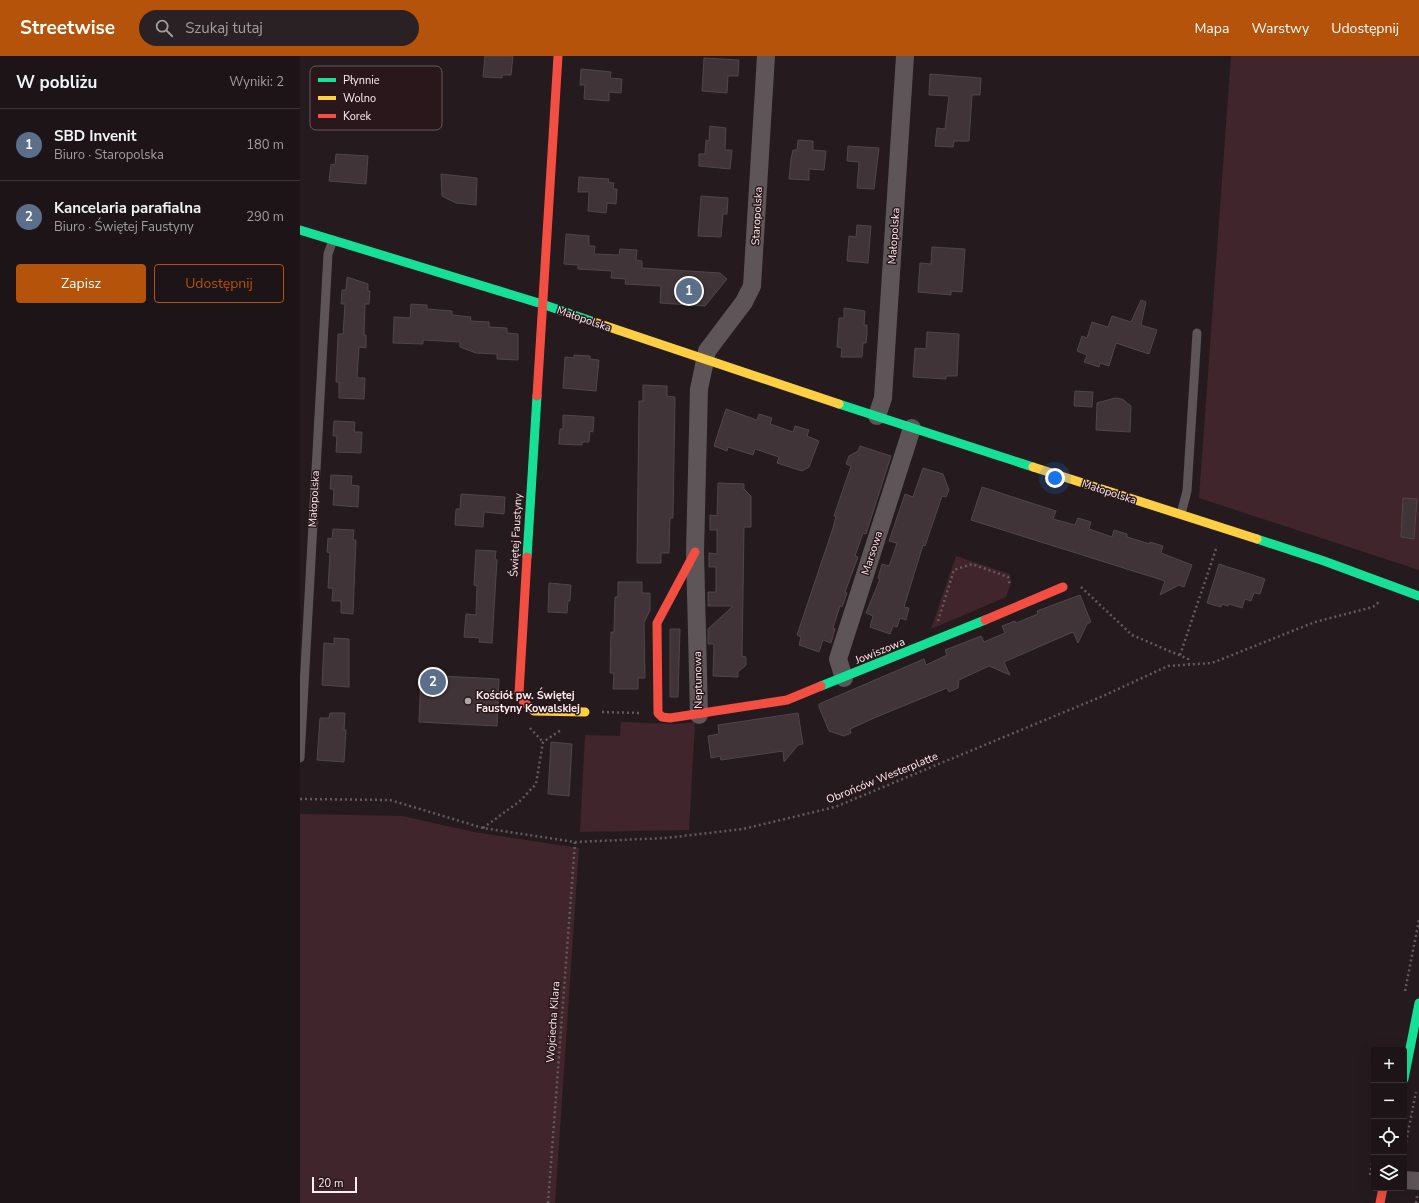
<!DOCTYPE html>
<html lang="pl">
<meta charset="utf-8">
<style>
:root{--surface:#1c1416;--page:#292123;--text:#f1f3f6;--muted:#a09ea1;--line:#3a3335;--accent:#b45309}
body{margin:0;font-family:"Nunito Sans",sans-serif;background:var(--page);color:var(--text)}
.controls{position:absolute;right:12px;bottom:12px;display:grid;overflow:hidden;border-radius:4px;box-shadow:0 4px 16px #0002}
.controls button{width:36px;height:36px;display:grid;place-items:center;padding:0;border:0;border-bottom:1px solid var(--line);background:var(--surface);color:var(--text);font:20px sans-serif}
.scale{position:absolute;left:12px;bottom:10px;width:45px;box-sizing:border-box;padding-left:4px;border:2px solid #fdeff2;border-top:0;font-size:11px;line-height:14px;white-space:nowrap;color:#fdeff2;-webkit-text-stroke:3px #29171c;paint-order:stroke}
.you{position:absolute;left:755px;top:422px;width:14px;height:14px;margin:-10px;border:3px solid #fff;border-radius:50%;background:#1a73e8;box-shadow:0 0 0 6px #1a73e833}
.badge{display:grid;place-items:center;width:26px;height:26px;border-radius:50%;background:var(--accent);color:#fff;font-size:13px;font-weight:700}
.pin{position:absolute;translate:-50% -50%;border:2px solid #fff;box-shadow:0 1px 4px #0006}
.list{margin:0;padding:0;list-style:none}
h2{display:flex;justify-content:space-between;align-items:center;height:52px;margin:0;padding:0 16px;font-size:17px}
h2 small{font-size:13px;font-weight:400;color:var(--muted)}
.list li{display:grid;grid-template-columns:26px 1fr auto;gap:12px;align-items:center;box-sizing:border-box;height:72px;padding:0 16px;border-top:1px solid var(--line)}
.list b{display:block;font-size:15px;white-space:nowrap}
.list p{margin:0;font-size:13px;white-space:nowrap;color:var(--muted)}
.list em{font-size:13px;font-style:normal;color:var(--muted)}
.actions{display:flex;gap:8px;padding:12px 16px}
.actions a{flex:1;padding:9px 0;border:1px solid var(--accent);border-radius:4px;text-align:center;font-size:14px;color:var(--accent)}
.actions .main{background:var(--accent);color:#fff}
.icon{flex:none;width:22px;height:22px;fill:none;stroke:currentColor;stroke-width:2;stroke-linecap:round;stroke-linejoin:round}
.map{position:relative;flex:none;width:1119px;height:1147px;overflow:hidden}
header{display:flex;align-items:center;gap:24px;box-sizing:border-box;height:56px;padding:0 20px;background:var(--accent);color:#fff}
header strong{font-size:19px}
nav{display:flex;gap:22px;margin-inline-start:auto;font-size:14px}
.search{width:280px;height:36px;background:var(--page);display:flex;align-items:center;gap:10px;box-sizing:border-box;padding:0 14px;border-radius:22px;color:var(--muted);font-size:15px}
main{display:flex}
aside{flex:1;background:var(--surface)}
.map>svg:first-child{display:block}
.green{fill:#40252c}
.building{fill:#413438;stroke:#504649}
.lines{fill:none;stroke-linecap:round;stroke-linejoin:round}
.path{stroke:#625b5d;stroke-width:2.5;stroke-dasharray:2 3;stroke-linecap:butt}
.lane{stroke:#5e5558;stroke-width:9}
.street{stroke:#5e5558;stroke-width:18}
.fast{stroke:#16e098;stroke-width:9}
.slow{stroke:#ffcf43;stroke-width:9}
.jam{stroke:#f24e42;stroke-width:9}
.poi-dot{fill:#b1a5a8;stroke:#29171c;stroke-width:1.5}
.labels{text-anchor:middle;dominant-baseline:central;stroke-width:3;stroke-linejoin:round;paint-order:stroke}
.street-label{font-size:11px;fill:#fdeff2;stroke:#29171c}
.poi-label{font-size:11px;font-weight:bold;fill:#fdeff2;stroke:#29171c;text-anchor:start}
.key{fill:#29171c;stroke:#69585c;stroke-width:1}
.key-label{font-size:11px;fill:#fdeff2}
</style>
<header>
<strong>Streetwise</strong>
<div class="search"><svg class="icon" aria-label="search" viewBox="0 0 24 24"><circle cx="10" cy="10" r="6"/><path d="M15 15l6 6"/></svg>Szukaj tutaj</div>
<nav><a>Mapa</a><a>Warstwy</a><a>Udostępnij</a></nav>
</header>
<main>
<aside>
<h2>W pobliżu<small>Wyniki: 2</small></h2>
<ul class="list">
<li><span class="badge" style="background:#5c6f8a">1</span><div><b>SBD Invenit</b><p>Biuro · Staropolska</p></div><em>180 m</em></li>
<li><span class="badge" style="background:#5c6f8a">2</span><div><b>Kancelaria parafialna</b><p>Biuro · Świętej Faustyny</p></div><em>290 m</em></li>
</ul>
<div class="actions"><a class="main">Zapisz</a><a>Udostępnij</a></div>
</aside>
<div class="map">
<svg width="1119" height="1147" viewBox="0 0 1119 1147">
<rect width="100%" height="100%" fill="#251b1e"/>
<g class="green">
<path d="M 931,0 L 1119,0 L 1119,514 L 899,442 Z"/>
<path d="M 656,500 L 710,518 L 711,527 L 706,541 L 631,573 Z"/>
<path d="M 321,666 L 376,668 L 395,666 L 389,774 L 280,776 L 285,679 L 320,680 Z"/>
<path d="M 0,758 L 102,760 L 174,776 L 279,792 L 255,1147 L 0,1147 Z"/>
</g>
<g class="building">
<path d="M 185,0 L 213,0 L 211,19 L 202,19 L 202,22 L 183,21 Z"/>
<path d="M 404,2 L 439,4 L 438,20 L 428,20 L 427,37 L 402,35 Z"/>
<path d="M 281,13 L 311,16 L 310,22 L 322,23 L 321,37 L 309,36 L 309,45 L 284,43 L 285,29 L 280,29 Z"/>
<path d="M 630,18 L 681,22 L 680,39 L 672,39 L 669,85 L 654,85 L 653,91 L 635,90 L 637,72 L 645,73 L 649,40 L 629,39 Z"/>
<path d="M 410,70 L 426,72 L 425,94 L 432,94 L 430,113 L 399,110 L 399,98 L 405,98 L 406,84 L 409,85 Z"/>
<path d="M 498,84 L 513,85 L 513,94 L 526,95 L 524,114 L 509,113 L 509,124 L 489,123 L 491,103 L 493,94 L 497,94 Z"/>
<path d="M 548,90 L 579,92 L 574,133 L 557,132 L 559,106 L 547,105 Z"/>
<path d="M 36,98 L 68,100 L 66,128 L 29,125 L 31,108 L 35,109 Z"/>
<path d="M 141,118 L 177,122 L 176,149 L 156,147 L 142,140 Z"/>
<path d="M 279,121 L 309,123 L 308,126 L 314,127 L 313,133 L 317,133 L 316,148 L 307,147 L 306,157 L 288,155 L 289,136 L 278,136 Z"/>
<path d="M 401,140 L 428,142 L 427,158 L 423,158 L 421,181 L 398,180 Z"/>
<path d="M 557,169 L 571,170 L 568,207 L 547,205 L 549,180 L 556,181 Z"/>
<path d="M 266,178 L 289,180 L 289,190 L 295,190 L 294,198 L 319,199 L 320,193 L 337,194 L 336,204 L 342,205 L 342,212 L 420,217 L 427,223 L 405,250 L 360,247 L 361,230 L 325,228 L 326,223 L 311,222 L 312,215 L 278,213 L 278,209 L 264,208 Z"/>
<path d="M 632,191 L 665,193 L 662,236 L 651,235 L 651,239 L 618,236 L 620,207 L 631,208 Z"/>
<path d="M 47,221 L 68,228 L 68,235 L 70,235 L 69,248 L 65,248 L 64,279 L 66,279 L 66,292 L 59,291 L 57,322 L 65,322 L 64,343 L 39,342 L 39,326 L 36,326 L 38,278 L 43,278 L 45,248 L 41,248 L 42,234 L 46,234 Z"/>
<path d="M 841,244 L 846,246 L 841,269 L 857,274 L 849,298 L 816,287 L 809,310 L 800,307 L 799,311 L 784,306 L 787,299 L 777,295 L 782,280 L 787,282 L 792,266 L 808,271 L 812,260 L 831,266 Z"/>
<path d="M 111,248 L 127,249 L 127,253 L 152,255 L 152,259 L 171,261 L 170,265 L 189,266 L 189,271 L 207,272 L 207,277 L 218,278 L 218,304 L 197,303 L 197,298 L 176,297 L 160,291 L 160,286 L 123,284 L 123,288 L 93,287 L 94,261 L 110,262 Z"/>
<path d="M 544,252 L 565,255 L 564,269 L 567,269 L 567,278 L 566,287 L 563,287 L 562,301 L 541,301 L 542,292 L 537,291 L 539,262 L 544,262 Z"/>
<path d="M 627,276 L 659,278 L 657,320 L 646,320 L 646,323 L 613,321 L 615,292 L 626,293 Z"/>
<path d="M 274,299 L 290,300 L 290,303 L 299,304 L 296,335 L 263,332 L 265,301 L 274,302 Z"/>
<path d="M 343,329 L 367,330 L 367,340 L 375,341 L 373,462 L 370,462 L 369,497 L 361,497 L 361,507 L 337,507 L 339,345 L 343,345 Z"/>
<path d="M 775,335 L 793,336 L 792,351 L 774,350 Z"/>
<path d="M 815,342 L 822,343 L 831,350 L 830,376 L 796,374 L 797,347 Z"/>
<path d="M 426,353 L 457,364 L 459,358 L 472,362 L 470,368 L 493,376 L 495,370 L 509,374 L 507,380 L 519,385 L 509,411 L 502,415 L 477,407 L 479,401 L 455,393 L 453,399 L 428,391 L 427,395 L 414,390 Z"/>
<path d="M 263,359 L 294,361 L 293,376 L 290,375 L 289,386 L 282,386 L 282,389 L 259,388 L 260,373 L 263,373 Z"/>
<path d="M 34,365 L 55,366 L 54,376 L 62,376 L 61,397 L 36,396 L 37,380 L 33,380 Z"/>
<path d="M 560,390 L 591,400 L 566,478 L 563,477 L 555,500 L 558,501 L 545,536 L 547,537 L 542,551 L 540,550 L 533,572 L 535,573 L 531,587 L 523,584 L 519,596 L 499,589 L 501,581 L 497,579 L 533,472 L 536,460 L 534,460 L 551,410 L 546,408 L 549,400 L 558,395 Z"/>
<path d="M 623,412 L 643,418 L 649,434 L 646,441 L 642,440 L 625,490 L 623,489 L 604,551 L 609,552 L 606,564 L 600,562 L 597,571 L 593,570 L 590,578 L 570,571 L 573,560 L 566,557 L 580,523 L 578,522 L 582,508 L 589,510 L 593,499 L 597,487 L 589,485 L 605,438 L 613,441 Z"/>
<path d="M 31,419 L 52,420 L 51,429 L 59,430 L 58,451 L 33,449 L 34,433 L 30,433 Z"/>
<path d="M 418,427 L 444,428 L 444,433 L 451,440 L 451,471 L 444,471 L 442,600 L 446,601 L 446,609 L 438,616 L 438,621 L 413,620 L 414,588 L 408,588 L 408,573 L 433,550 L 408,550 L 408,536 L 416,536 L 416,511 L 409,511 L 409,497 L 417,498 L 417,474 L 410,474 L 410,459 L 417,460 Z"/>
<path d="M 682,431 L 756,455 L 753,463 L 775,469 L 778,462 L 791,466 L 789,473 L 812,481 L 814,474 L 827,478 L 827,481 L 850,488 L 850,486 L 863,490 L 861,497 L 892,509 L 884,531 L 879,529 L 860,539 L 865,525 L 671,464 Z"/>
<path d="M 161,438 L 205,441 L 204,458 L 184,456 L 183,471 L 155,469 L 156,453 L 160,453 Z"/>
<path d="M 1103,442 L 1117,443 L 1114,483 L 1101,481 Z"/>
<path d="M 33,473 L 54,474 L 53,484 L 56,484 L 53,558 L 41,557 L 41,545 L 32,545 L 33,532 L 28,532 L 30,497 L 27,496 L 28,482 L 32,483 Z"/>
<path d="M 176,494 L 196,495 L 195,503 L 197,504 L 192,587 L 179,586 L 180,582 L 164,581 L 166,558 L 176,559 L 177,530 L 174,529 Z"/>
<path d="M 919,508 L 965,523 L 960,538 L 954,537 L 951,545 L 945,543 L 942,552 L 929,548 L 928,550 L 922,548 L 921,551 L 907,547 Z"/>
<path d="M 318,526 L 342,526 L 342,537 L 350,537 L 350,554 L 344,567 L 345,622 L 338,622 L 338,633 L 313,633 L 314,617 L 310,617 L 311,576 L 314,576 L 315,541 L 318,541 Z"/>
<path d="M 249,527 L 271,529 L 270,545 L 268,545 L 267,557 L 248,556 Z"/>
<path d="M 780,539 L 791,566 L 787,568 L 778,587 L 773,576 L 704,606 L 710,619 L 689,610 L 659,624 L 658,632 L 649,636 L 647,632 L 574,662 L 550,673 L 551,677 L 544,680 L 529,675 L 519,651 L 519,648 L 624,603 L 626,609 L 647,599 L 645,594 L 681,580 L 684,586 L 705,577 L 702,570 L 715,565 L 716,567 L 738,558 L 737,555 Z"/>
<path d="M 370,573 L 380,573 L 378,641 L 370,641 Z"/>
<path d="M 34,582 L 49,583 L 49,631 L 22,629 L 24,587 L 34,588 Z"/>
<path d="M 121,619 L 199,623 L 197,670 L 119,666 Z"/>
<path d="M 30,657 L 45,657 L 44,674 L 46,674 L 44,706 L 17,704 L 20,662 L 29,662 Z"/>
<path d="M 498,657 L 503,688 L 498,689 L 484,706 L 483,695 L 421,704 L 420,700 L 411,702 L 408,680 L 419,678 L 418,669 Z"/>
<path d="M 251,686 L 272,688 L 269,740 L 248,738 Z"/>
</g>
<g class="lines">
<g class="path">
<path d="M 781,531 L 832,579 L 888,603 L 889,608"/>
<path d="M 638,565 L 654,514 L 672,508 L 708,521 L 710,530"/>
<path d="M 880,599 L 917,490"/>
<path d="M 302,656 L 341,657"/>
<path d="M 230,672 L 243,686"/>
<path d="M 0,743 L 90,744 L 183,772 L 275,786 L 366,782 L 443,773 L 535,751 L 803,640 L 868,610 L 912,607 L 1015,566 L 1073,551 L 1080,545"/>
<path d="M 183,772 L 220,745 L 236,728 L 243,686 L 261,674"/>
<path d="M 1105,935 L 1119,864"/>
<path d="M 1104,1096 L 1116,1036"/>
<path d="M 1070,1119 L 1074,1096"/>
<path d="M 248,1147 L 275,786"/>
<path d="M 1116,1147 L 1117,1140"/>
</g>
<g class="lane">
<path d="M 881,458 L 887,435 L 897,277"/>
<path d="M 0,702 L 28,198 L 33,184"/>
</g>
<g class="street">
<path d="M 577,360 L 583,342 L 605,0"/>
<path d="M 544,622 L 538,603 L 612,372"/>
<path d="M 399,659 L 395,496 L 399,333 L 407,295 L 444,246 L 452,230 L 466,0"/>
<path d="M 1104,1124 L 1119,1125"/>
</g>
<g class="fast">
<path d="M 0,174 L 242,248 L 294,266"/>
<path d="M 539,348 L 733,411"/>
<path d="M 957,483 L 1024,505 L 1119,540"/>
<path d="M 227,501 L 237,340"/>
<path d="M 521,630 L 685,564"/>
<path d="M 1104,1023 L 1119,947"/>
</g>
<g class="slow">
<path d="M 294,266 L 539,348"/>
<path d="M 733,411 L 957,483"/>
<path d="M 232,653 L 234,655 L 285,656"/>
</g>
<g class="jam">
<path d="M 237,340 L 258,0"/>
<path d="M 395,496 L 357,567 L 358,657 L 362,661 L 370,662 L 487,644 L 521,630"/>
<path d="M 227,501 L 219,637 L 223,645 L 232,653"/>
<path d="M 685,564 L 763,531"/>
<path d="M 1080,1147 L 1083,1132"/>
</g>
</g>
<circle class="poi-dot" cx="168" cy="645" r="4"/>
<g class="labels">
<g class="street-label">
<text transform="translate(457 160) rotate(-87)">Staropolska</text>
<text transform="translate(594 180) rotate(-86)">Małopolska</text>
<text transform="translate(284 263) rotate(19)">Małopolska</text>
<text transform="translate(809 436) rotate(18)">Małopolska</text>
<text transform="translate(14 443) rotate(-87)">Małopolska</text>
<text transform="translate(216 479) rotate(-87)">Świętej Faustyny</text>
<text transform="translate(572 497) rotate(-72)">Marsowa</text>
<text transform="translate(580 595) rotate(-22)">Jowiszowa</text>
<text transform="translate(398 624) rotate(-91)">Neptunowa</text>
<text transform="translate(582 722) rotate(-22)">Obrońców Westerplatte</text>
<text transform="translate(253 966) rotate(-86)">Wojciecha Kilara</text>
</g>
<g class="poi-label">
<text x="176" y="639">Kościół pw. Świętej<tspan x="176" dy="13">Faustyny Kowalskiej</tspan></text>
</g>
</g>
<rect x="10" y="10" width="132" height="64" rx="6" class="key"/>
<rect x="18" y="22" width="18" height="4" fill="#16e098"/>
<rect x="18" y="40" width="18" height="4" fill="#ffcf43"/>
<rect x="18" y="58" width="18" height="4" fill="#f24e42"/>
<g class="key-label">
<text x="43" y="28">Płynnie</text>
<text x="43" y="46">Wolno</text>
<text x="43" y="64">Korek</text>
</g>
</svg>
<div class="controls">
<button>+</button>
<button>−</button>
<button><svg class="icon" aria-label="locate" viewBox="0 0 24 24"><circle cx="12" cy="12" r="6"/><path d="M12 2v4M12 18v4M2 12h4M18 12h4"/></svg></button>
<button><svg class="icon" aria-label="layers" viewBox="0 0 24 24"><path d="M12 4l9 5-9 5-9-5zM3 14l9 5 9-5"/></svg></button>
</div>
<div class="scale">20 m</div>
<div class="you"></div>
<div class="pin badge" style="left:389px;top:235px;background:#5c6f8a">1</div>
<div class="pin badge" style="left:133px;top:626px;background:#5c6f8a">2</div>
</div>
</main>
